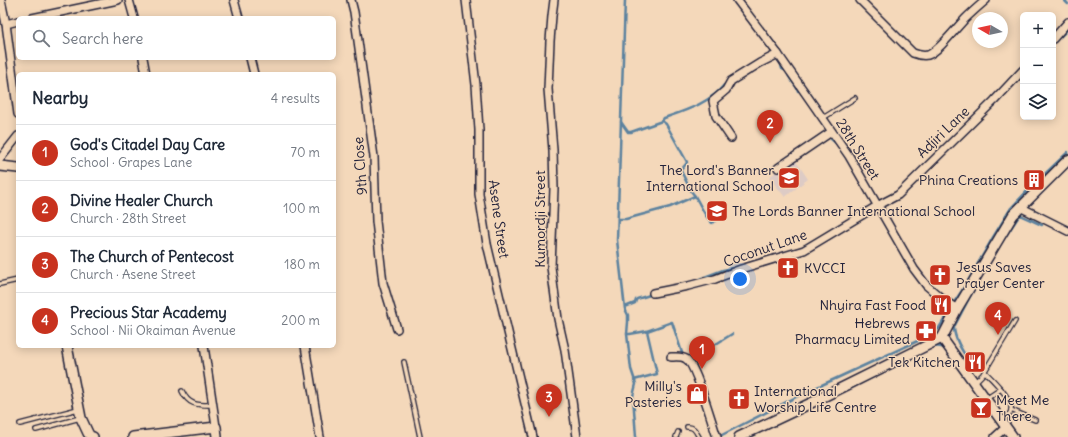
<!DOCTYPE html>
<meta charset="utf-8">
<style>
:root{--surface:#fff;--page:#f2f2f3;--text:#1f2937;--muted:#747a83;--line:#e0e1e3;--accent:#c8321e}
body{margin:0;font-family:Delius,sans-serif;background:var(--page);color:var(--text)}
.controls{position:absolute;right:12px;top:12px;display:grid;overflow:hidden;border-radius:6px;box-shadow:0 2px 10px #0003}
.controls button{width:36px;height:36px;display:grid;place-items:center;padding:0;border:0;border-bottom:1px solid var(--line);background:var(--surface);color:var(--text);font:20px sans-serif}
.compass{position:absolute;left:972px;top:12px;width:36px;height:36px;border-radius:50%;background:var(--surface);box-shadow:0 2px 10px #0003;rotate:279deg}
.you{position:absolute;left:740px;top:279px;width:14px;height:14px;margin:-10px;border:3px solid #fff;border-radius:50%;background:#1a73e8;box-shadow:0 0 0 6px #1a73e833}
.badge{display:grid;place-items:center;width:26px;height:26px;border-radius:50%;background:var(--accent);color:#fff;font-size:13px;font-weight:700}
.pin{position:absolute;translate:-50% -33px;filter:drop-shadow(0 1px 2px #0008)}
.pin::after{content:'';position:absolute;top:21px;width:14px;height:12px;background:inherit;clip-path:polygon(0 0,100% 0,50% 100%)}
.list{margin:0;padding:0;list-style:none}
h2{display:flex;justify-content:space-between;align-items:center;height:52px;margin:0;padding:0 16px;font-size:17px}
h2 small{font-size:13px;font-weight:400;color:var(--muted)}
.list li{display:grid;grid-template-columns:26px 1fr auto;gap:12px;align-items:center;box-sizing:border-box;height:56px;padding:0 16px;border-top:1px solid var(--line)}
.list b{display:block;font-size:15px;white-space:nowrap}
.list p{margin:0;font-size:13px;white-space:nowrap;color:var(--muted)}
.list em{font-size:13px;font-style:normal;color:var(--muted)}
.icon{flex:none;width:22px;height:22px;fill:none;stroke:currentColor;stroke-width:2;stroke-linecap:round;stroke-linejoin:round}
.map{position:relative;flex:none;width:1068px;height:437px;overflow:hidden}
.search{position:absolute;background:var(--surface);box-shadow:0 2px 10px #0003;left:16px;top:16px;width:320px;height:44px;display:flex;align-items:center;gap:10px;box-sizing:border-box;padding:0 14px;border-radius:6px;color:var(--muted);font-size:15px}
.panel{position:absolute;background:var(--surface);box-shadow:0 2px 10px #0003;left:16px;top:72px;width:320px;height:276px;border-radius:6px}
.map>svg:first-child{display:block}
.built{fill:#ddcbc5}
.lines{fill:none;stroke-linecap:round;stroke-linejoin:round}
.stream{stroke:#5b829f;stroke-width:2.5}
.service-casing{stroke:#22223b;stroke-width:6}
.minor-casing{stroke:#22223b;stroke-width:10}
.tertiary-casing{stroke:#22223b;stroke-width:12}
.service{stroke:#f4d8ba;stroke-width:3.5}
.minor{stroke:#f4d8ba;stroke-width:7}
.tertiary{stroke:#f4d8ba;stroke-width:9}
.labels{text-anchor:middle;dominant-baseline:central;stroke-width:3;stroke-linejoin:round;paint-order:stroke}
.street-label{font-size:14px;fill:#22223b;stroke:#f4d8ba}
.poi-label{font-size:14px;fill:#22223b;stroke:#f4d8ba;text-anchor:end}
</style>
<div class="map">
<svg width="1068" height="437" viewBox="0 0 1068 437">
<rect width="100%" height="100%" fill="#f4d8ba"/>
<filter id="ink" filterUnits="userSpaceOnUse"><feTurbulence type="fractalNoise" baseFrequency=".025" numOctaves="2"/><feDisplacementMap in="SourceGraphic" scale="8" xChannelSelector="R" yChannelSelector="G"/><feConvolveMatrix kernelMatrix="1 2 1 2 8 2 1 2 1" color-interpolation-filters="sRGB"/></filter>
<g filter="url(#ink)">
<path class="built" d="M 794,159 L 800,167 L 808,179 L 785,197 L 769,177 Z"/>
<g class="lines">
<g class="stream">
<path d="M 625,0 L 617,240 L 625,309 L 628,315 L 628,322 L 627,334 L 631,369 L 636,384 L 633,396 L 636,437"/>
<path d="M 1064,0 L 1068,4"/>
<path d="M 1060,37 L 1068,29"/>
<path d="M 780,61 L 782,69 L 788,72"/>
<path d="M 787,72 C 789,80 796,84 798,91"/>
<path d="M 803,86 L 806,88 L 812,97"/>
<path d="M 662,121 L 664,118 C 684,111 710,103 724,85"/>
<path d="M 621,122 L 628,132 L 631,132 L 662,121 L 666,124 L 687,162 L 686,164 L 681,170 L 681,171 L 691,191 L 695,196"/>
<path d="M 831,135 L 831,139 L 837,144"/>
<path d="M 1020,215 L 1042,225"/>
<path d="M 618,219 L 626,219 L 670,207 L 695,196 L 706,216 L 712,223 L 723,216"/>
<path d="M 1005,237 L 1019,216 L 1034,200"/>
<path d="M 694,281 L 723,270 L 738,267"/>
<path d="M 955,301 L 965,286 L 992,239 L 1011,208 L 1029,189 L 1068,152"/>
<path d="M 625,307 L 635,303 L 636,300 L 637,299 L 653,294"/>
<path d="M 647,331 L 672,322 L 683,356 L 691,358 L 708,348 L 716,344 L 732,334"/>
<path d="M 627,334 L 630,334 L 647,331 L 657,374 L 634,380"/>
<path d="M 931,348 C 936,346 941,346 945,349"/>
<path d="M 967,358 C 961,349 954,338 954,327 L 975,287"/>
<path d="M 718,437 L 800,395 L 924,338 L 936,331 L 939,328 L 949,312"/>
</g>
<g class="service-casing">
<g id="service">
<path d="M 823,118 L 855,98"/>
<path d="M 0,284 L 18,280"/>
<path d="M 404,362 L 420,437"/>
<path d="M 985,372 C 992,379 1014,400 1011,411 C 1010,415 1005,417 1002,419"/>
<path d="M 975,382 L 983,374 L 1015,321"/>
<path d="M 182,391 C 189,406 198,405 213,405"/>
<path d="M 986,399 L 1001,389"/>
<path d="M 1011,410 L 1035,420"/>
<path d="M 20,424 L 78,409"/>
<path d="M 687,427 C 694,426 696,432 699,437"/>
<path d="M 36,430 L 80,418"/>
<path d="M 676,437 L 678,432"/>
</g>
</g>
<g class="minor-casing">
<g id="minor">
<path d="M 1,0 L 6,24 L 18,114"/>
<path d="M 129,0 L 134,18"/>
<path d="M 234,0 L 239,18"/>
<path d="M 351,0 L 354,12 L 374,157 L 376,221 L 383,283 L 397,329"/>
<path d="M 466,0 L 476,85 L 479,130 L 479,194 L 487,244 L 533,437"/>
<path d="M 554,0 L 552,16 L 550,41 L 548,89 L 553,150 L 554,188 L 551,267 L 558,319 L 565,350 L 577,437"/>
<path d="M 737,0 L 778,54 L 849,156 L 914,269 L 926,285 L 940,297 L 957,309"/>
<path d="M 860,0 L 913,53 C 918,55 923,56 928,55 C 939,51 956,28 965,19 C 971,13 979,6 986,0"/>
<path d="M 32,18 L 118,0"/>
<path d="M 6,24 L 18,21"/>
<path d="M 1053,39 L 1068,22"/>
<path d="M 143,58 L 146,74"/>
<path d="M 250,58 L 254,74"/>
<path d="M 731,138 L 716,116 L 713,101 L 726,90 L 731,81 L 760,63 L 778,54"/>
<path d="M 0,159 L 18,136"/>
<path d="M 778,168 L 831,132"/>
<path d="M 1020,207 L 1068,231"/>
<path d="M 653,293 L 688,286 L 715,279 L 741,269 L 804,250 L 877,206 L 898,195 L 994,101 L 1023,70"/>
<path d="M 204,346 L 214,413 L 216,427"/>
<path d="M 305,346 L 320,437"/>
<path d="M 671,357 C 675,357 682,356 686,359 C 696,364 712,424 717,437"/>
<path d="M 995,437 L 1006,427"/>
</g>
</g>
<g class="tertiary-casing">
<g id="tertiary">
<path d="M 0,166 L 18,168"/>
<path d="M 942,338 L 957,309 L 1013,215 L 1068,160"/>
<path d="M 942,338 L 1013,437"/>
<path d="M 67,346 L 81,418 L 88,433 L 90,436 L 93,437"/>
<path d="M 133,437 L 216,427 L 217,437"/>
<path d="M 739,437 L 809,404 L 942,338"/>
</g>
</g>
<use href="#service" class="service"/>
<use href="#minor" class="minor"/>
<use href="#tertiary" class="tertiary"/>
</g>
</g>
<defs>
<g id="school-square" transform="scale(1.15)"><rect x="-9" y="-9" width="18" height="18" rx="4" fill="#c8321e" stroke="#f4d8ba"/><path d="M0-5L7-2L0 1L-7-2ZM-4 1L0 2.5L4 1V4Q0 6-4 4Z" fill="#fff"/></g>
<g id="building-square" transform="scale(1.15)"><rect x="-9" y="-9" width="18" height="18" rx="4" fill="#c8321e" stroke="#f4d8ba"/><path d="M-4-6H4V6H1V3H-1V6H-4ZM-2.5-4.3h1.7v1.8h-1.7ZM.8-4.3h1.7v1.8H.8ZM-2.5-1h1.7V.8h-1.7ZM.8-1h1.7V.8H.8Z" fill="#fff"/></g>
<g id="church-square" transform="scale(1.15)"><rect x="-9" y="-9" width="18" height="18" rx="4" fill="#c8321e" stroke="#f4d8ba"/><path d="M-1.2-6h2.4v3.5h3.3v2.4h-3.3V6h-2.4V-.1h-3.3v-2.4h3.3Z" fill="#fff"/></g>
<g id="restaurant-square" transform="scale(1.15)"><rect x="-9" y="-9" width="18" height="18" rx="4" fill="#c8321e" stroke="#f4d8ba"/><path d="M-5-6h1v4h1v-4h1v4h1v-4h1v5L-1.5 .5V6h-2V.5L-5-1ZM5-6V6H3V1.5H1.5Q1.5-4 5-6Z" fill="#fff"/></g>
<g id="pharmacy-square" transform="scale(1.15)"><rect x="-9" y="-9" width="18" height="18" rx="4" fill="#c8321e" stroke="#f4d8ba"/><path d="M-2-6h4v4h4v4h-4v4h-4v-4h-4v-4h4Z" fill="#fff"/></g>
<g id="shop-square" transform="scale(1.15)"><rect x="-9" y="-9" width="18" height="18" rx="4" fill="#c8321e" stroke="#f4d8ba"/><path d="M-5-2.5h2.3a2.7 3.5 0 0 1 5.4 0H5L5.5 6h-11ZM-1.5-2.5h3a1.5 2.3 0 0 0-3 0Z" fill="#fff"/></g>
<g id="bar-square" transform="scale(1.15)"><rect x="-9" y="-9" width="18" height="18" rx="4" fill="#c8321e" stroke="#f4d8ba"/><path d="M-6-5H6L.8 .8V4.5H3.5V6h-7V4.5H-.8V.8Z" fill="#fff"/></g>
</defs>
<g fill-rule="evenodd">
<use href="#school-square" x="789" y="178"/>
<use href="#building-square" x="1034" y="180"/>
<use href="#school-square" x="717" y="211"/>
<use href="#church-square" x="788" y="268"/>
<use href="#church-square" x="940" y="275"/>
<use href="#restaurant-square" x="941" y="305"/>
<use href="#pharmacy-square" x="926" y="331"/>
<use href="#restaurant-square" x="975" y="362"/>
<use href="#shop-square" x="697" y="394"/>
<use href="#church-square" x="739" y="399"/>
<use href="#bar-square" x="981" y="408"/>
</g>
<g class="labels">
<g class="street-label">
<text transform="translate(943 132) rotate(-44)">Adjiri Lane</text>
<text transform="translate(858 149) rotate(58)">28th Street</text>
<text transform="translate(360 166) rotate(-94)">9th Close</text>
<text transform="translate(499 219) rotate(82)">Asene Street</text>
<text transform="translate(540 219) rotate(-90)">Kumordji Street</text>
<text transform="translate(765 248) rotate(-19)">Coconut Lane</text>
</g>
<g class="poi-label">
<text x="774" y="170">The Lord's Banner<tspan x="774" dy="16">International School</tspan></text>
<text x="1018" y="180">Phina Creations</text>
<text x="732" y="211" text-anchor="start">The Lords Banner International School</text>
<text x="956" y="267" text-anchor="start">Jesus Saves<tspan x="956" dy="16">Prayer Center</tspan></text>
<text x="804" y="268" text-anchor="start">KVCCI</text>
<text x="926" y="305">Nhyira Fast Food</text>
<text x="910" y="323">Hebrews<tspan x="910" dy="16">Pharmacy Limited</tspan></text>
<text x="960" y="362">Tek Kitchen</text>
<text x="682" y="386">Milly's<tspan x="682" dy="16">Pasteries</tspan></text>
<text x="754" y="391" text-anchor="start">International<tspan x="754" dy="16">Worship Life Centre</tspan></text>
<text x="996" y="400" text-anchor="start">Meet Me<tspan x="996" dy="16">There</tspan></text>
</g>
</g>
</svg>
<div class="controls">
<button>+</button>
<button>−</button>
<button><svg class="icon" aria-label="layers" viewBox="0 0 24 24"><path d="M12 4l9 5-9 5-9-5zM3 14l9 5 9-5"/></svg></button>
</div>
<svg class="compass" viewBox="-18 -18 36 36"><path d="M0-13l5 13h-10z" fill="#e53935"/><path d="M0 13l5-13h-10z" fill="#747a83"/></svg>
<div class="you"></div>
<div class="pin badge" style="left:702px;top:369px">1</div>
<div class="pin badge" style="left:770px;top:143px">2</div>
<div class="pin badge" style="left:549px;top:417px">3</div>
<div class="pin badge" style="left:998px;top:335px">4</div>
<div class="search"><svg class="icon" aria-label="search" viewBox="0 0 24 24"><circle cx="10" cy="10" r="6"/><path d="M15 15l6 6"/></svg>Search here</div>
<section class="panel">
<h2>Nearby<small>4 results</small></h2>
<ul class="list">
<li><span class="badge">1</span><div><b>God's Citadel Day Care</b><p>School · Grapes Lane</p></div><em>70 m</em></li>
<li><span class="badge">2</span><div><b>Divine Healer Church</b><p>Church · 28th Street</p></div><em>100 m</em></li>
<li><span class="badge">3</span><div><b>The Church of Pentecost</b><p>Church · Asene Street</p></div><em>180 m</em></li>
<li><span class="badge">4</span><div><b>Precious Star Academy</b><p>School · Nii Okaiman Avenue</p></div><em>200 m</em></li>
</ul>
</section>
</div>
